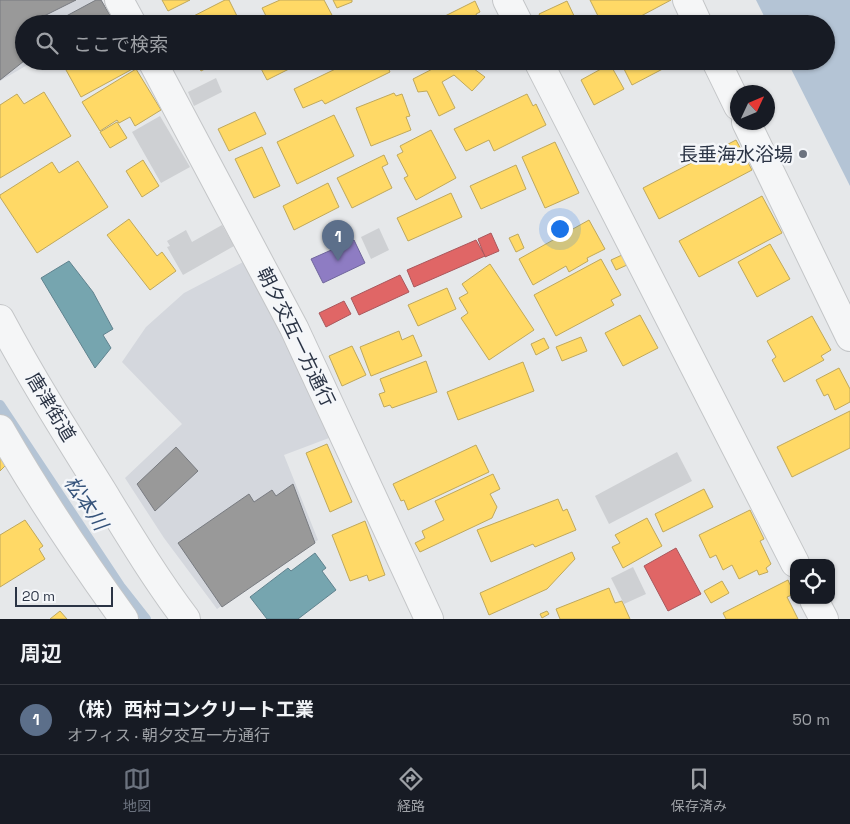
<!DOCTYPE html>
<html lang="ja">
<meta charset="utf-8">
<style>
:root{--surface:#171b24;--page:#242831;--text:#f1f3f6;--muted:#9ea1a6;--line:#363941;--accent:#6c737f}
body{margin:0;font-family:"Space Grotesk","Noto Sans JP",sans-serif;background:var(--page);color:var(--text)}
.controls{position:absolute;right:15px;bottom:15px;display:grid;overflow:hidden;border-radius:10px;box-shadow:0 1px 4px #0004}
.controls button{width:45px;height:45px;display:grid;place-items:center;padding:0;border:0;border-bottom:1px solid var(--line);background:var(--surface);color:var(--text);font:25px sans-serif}
.compass{position:absolute;left:730px;top:85px;width:45px;height:45px;border-radius:50%;background:var(--surface);box-shadow:0 1px 4px #0004;rotate:46deg}
.scale{position:absolute;left:15px;bottom:12px;width:98px;box-sizing:border-box;padding-left:5px;border:2px solid #2b3445;border-top:0;font-size:14px;line-height:18px;white-space:nowrap;color:#2b3445;-webkit-text-stroke:4px #f4f6f9;paint-order:stroke}
.you{position:absolute;left:559px;top:228px;width:18px;height:18px;margin:-12px;border:4px solid #fff;border-radius:50%;background:#1a73e8;box-shadow:0 0 0 8px #1a73e833}
.badge{display:grid;place-items:center;width:32px;height:32px;border-radius:50%;background:var(--accent);color:#fff;font-size:16px;font-weight:700}
.pin{position:absolute;translate:-50% -41px;filter:drop-shadow(0 1px 2px #0008)}
.pin::after{content:'';position:absolute;top:26px;width:18px;height:15px;background:inherit;clip-path:polygon(0 0,100% 0,50% 100%)}
.list{margin:0;padding:0;list-style:none}
h2{display:flex;justify-content:space-between;align-items:center;height:65px;margin:0;padding:0 20px;font-size:21px}
h2 small{font-size:16px;font-weight:400;color:var(--muted)}
.list li{display:grid;grid-template-columns:32px 1fr auto;gap:15px;align-items:center;box-sizing:border-box;height:70px;padding:0 20px;border-top:1px solid var(--line)}
.list b{display:block;font-size:19px;white-space:nowrap}
.list p{margin:0;font-size:16px;white-space:nowrap;color:var(--muted)}
.list em{font-size:16px;font-style:normal;color:var(--muted)}
.icon{flex:none;width:28px;height:28px;fill:none;stroke:currentColor;stroke-width:2;stroke-linecap:round;stroke-linejoin:round}
.map{position:relative;flex:none;width:850px;height:619px;overflow:hidden}
.search{position:absolute;background:var(--surface);box-shadow:0 1px 4px #0004;left:15px;right:15px;top:15px;height:55px;display:flex;align-items:center;gap:12px;box-sizing:border-box;padding:0 18px;border-radius:28px;color:var(--muted);font-size:19px}
.sheet{height:135px;background:var(--surface)}
nav{display:flex;justify-content:space-around;align-items:center;box-sizing:border-box;height:70px;border-top:1px solid var(--line);background:var(--surface);font-size:14px;color:var(--muted)}
nav a{display:grid;justify-items:center;gap:2px}
nav .on{color:var(--accent)}
.map>svg:first-child{display:block}
.built{fill:#d4d7dd}
.water{fill:#b4c4d5}
.homes{fill:#ffd966;stroke:#bfa85c}
.shops{fill:#e06666;stroke:#aa575c}
.offices{fill:#8e7cc3;stroke:#70669d}
.public{fill:#76a5af;stroke:#60838f}
.industry{fill:#999;stroke:#787b80}
.lines{fill:none;stroke-linecap:round;stroke-linejoin:round}
.stream{stroke:#b4c4d5;stroke-width:10}
.building{fill:#ced0d3}
.minor-casing{stroke:#c4c6c8;stroke-width:30}
.minor{stroke:#f5f6f7;stroke-width:28}
.poi-dot{fill:#6c737f;stroke:#f4f6f9;stroke-width:2}
.labels{text-anchor:middle;dominant-baseline:central;stroke-width:5;stroke-linejoin:round;paint-order:stroke}
.poi-label{font-size:19px;fill:#2b3445;stroke:#f4f6f9;text-anchor:end}
.street-label{font-size:19px;fill:#2b3445;stroke:#f4f6f9}
.water-label{font-size:20px;font-style:italic;fill:#34527a;stroke:#f4f6f9}
</style>
<div class="map">
<svg width="850" height="619" viewBox="0 0 850 619">
<rect width="100%" height="100%" fill="#e6e8ea"/>
<g class="built">
<path d="M 0,0 L 102,0 L 110,19 L 100,24 L 24,24 L 24,61 L 34,61 L 0,81 Z"/>
<path d="M 245,261 L 284,330 L 329,438 L 284,455 L 318,540 L 217,609 L 164,538 L 125,478 L 182,424 L 122,362 L 146,327 L 184,293 Z"/>
</g>
<path class="water" d="M 756,0 L 850,0 L 850,186 L 787,61 L 826,61 L 826,24 L 768,24 Z"/>
<g class="homes">
<path d="M 162,0 L 190,0 L 168,11 Z"/>
<path d="M 225,0 L 229,0 L 241,24 L 178,24 Z"/>
<path d="M 280,0 L 324,0 L 333,17 L 319,24 L 270,24 L 262,8 Z"/>
<path d="M 333,0 L 352,0 L 352,2 L 337,8 Z"/>
<path d="M 590,0 L 671,0 L 626,24 L 602,24 Z"/>
<path d="M 475,1 L 480,12 L 476,14 L 480,24 L 429,24 Z"/>
<path d="M 567,1 L 576,20 L 568,24 L 544,24 L 539,14 Z"/>
<path d="M 61,61 L 135,61 L 138,66 L 81,97 Z"/>
<path d="M 196,61 L 220,61 L 201,71 Z"/>
<path d="M 257,61 L 285,61 L 289,69 L 267,80 Z"/>
<path d="M 289,61 L 309,61 L 293,69 Z"/>
<path d="M 352,61 L 385,61 L 390,72 L 325,104 L 322,100 L 303,108 L 294,89 Z"/>
<path d="M 398,61 L 412,61 L 400,67 Z"/>
<path d="M 448,61 L 467,61 L 470,66 L 485,77 L 472,91 L 454,75 L 442,82 L 455,108 L 439,116 L 427,91 L 418,92 L 413,79 Z"/>
<path d="M 469,61 L 481,61 L 472,66 Z"/>
<path d="M 620,61 L 678,61 L 632,85 Z"/>
<path d="M 610,64 L 624,89 L 594,105 L 581,80 Z"/>
<path d="M 136,69 L 161,110 L 135,126 L 130,117 L 119,123 L 117,120 L 100,131 L 82,102 Z"/>
<path d="M 44,92 L 71,136 L 0,178 L 0,105 L 17,94 L 24,104 Z"/>
<path d="M 394,93 L 396,96 L 402,94 L 410,116 L 406,117 L 411,130 L 371,146 L 356,108 Z"/>
<path d="M 527,94 L 533,106 L 536,104 L 546,125 L 494,151 L 489,140 L 466,151 L 454,129 Z"/>
<path d="M 255,112 L 266,134 L 229,151 L 218,129 Z"/>
<path d="M 334,115 L 354,156 L 297,184 L 277,142 Z"/>
<path d="M 117,122 L 127,138 L 110,148 L 100,132 Z"/>
<path d="M 431,130 L 456,178 L 416,200 L 404,178 L 408,176 L 397,155 L 403,152 L 400,146 Z"/>
<path d="M 736,140 L 752,170 L 659,219 L 643,188 Z"/>
<path d="M 555,142 L 579,193 L 545,208 L 522,157 Z"/>
<path d="M 262,147 L 280,186 L 254,198 L 235,159 Z"/>
<path d="M 384,155 L 388,164 L 382,167 L 392,188 L 352,208 L 337,178 Z"/>
<path d="M 143,160 L 159,186 L 142,197 L 126,171 Z"/>
<path d="M 78,161 L 108,207 L 37,253 L 0,197 L 0,195 L 52,162 L 59,173 Z"/>
<path d="M 516,165 L 526,189 L 481,209 L 470,186 Z"/>
<path d="M 328,183 L 339,207 L 294,230 L 283,206 Z"/>
<path d="M 451,193 L 462,217 L 408,241 L 397,218 Z"/>
<path d="M 762,196 L 782,233 L 699,277 L 679,241 Z"/>
<path d="M 129,219 L 157,256 L 162,252 L 176,271 L 150,290 L 107,235 Z"/>
<path d="M 589,220 L 605,249 L 587,258 L 588,261 L 569,272 L 566,266 L 533,285 L 519,259 Z"/>
<path d="M 518,234 L 524,248 L 516,252 L 509,238 Z"/>
<path d="M 770,244 L 790,279 L 757,297 L 738,262 Z"/>
<path d="M 622,255 L 627,265 L 616,270 L 611,260 Z"/>
<path d="M 601,259 L 621,295 L 611,300 L 614,305 L 556,336 L 534,295 Z"/>
<path d="M 490,264 L 534,330 L 489,360 L 461,318 L 468,313 L 459,298 L 468,293 L 462,284 Z"/>
<path d="M 447,288 L 456,309 L 418,326 L 408,305 Z"/>
<path d="M 640,315 L 658,348 L 623,366 L 605,333 Z"/>
<path d="M 812,316 L 831,350 L 821,356 L 824,360 L 784,382 L 772,360 L 776,357 L 767,341 Z"/>
<path d="M 399,331 L 402,340 L 413,335 L 422,356 L 371,376 L 360,347 Z"/>
<path d="M 581,337 L 587,351 L 562,361 L 556,347 Z"/>
<path d="M 544,338 L 549,348 L 536,355 L 531,344 Z"/>
<path d="M 352,346 L 366,375 L 342,386 L 329,356 Z"/>
<path d="M 426,361 L 437,392 L 392,408 L 390,405 L 384,407 L 379,394 L 385,392 L 380,379 Z"/>
<path d="M 523,362 L 534,391 L 458,420 L 447,392 Z"/>
<path d="M 839,368 L 850,389 L 850,402 L 835,410 L 828,394 L 824,396 L 816,380 Z"/>
<path d="M 850,411 L 850,448 L 792,477 L 777,447 Z"/>
<path d="M 327,444 L 352,502 L 330,512 L 306,453 Z"/>
<path d="M 476,445 L 489,472 L 408,510 L 404,500 L 401,501 L 393,484 Z"/>
<path d="M 0,457 L 7,464 L 0,471 Z"/>
<path d="M 493,474 L 500,489 L 490,494 L 497,507 L 492,518 L 420,552 L 415,543 L 425,538 L 422,531 L 444,520 L 435,501 Z"/>
<path d="M 704,489 L 713,507 L 663,532 L 655,514 Z"/>
<path d="M 558,499 L 563,511 L 567,509 L 576,530 L 535,547 L 533,544 L 491,562 L 477,530 Z"/>
<path d="M 750,510 L 764,539 L 760,541 L 771,564 L 766,568 L 768,572 L 759,575 L 757,570 L 739,579 L 732,565 L 723,570 L 716,555 L 710,558 L 699,535 Z"/>
<path d="M 647,518 L 662,546 L 623,568 L 612,547 L 620,543 L 615,535 Z"/>
<path d="M 25,520 L 43,546 L 39,549 L 45,559 L 0,587 L 0,535 Z"/>
<path d="M 365,521 L 385,575 L 369,581 L 367,575 L 350,581 L 332,535 Z"/>
<path d="M 572,552 L 575,559 L 547,589 L 489,615 L 480,593 Z"/>
<path d="M 788,580 L 794,594 L 787,597 L 798,619 L 726,619 L 723,613 Z"/>
<path d="M 722,581 L 729,593 L 711,603 L 704,591 Z"/>
<path d="M 609,588 L 615,603 L 622,601 L 630,619 L 560,619 L 556,609 Z"/>
<path d="M 60,611 L 67,619 L 50,619 Z"/>
<path d="M 547,611 L 549,614 L 542,618 L 540,614 Z"/>
</g>
<g class="shops">
<path d="M 491,233 L 499,251 L 485,257 L 478,239 Z"/>
<path d="M 476,240 L 485,256 L 414,287 L 407,270 Z"/>
<path d="M 400,275 L 409,292 L 359,315 L 351,298 Z"/>
<path d="M 344,301 L 351,314 L 326,327 L 319,313 Z"/>
<path d="M 676,548 L 701,594 L 668,611 L 644,566 Z"/>
</g>
<path class="offices" d="M 354,240 L 365,263 L 323,283 L 311,259 Z"/>
<g class="public">
<path d="M 69,261 L 93,292 L 113,329 L 103,335 L 111,348 L 95,368 L 41,278 Z"/>
<path d="M 315,553 L 326,568 L 322,571 L 336,590 L 298,619 L 267,619 L 250,597 L 288,568 L 291,571 Z"/>
</g>
<g class="industry">
<path d="M 0,0 L 76,0 L 34,21 L 35,24 L 24,24 L 24,61 L 0,80 Z"/>
<path d="M 96,0 L 101,0 L 114,22 L 112,24 L 58,24 L 57,21 Z"/>
<path d="M 176,447 L 198,471 L 155,511 L 137,484 Z"/>
<path d="M 293,484 L 315,543 L 222,607 L 178,543 L 249,494 L 254,502 L 272,490 L 276,496 Z"/>
</g>
<g class="lines">
<path class="stream" d="M 0,405 L 120,586 L 146,619"/>
</g>
<g class="building">
<path d="M 216,78 L 222,92 L 194,106 L 188,92 Z"/>
<path d="M 160,116 L 190,167 L 161,183 L 132,132 Z"/>
<path d="M 222,225 L 234,246 L 183,275 L 167,247 L 170,246 L 167,241 L 186,230 L 192,242 Z"/>
<path d="M 379,228 L 389,250 L 371,259 L 361,237 Z"/>
<path d="M 677,452 L 692,481 L 609,524 L 595,496 Z"/>
<path d="M 633,567 L 646,594 L 624,604 L 611,578 Z"/>
</g>
<g class="lines">
<g class="minor-casing">
<g id="minor">
<path d="M 119,0 L 132,24"/>
<path d="M 507,0 L 519,24"/>
<path d="M 687,0 L 698,24"/>
<path d="M 152,61 L 294,328 L 429,619"/>
<path d="M 538,61 L 795,563"/>
<path d="M 716,61 L 738,106"/>
<path d="M 746,122 L 850,337"/>
<path d="M 0,319 C 31,377 66,433 101,489 C 128,533 155,578 186,619"/>
<path d="M 0,429 C 38,495 80,558 124,619"/>
<path d="M 814,600 L 824,619"/>
</g>
</g>
<use href="#minor" class="minor"/>
</g>
<circle class="poi-dot" cx="803" cy="154" r="5"/>
<g class="labels">
<g class="poi-label">
<text x="793" y="154">長垂海水浴場</text>
</g>
<g class="street-label">
<text transform="translate(296 337) rotate(64)">朝夕交互一方通行</text>
<text transform="translate(51 407) rotate(59)">唐津街道</text>
</g>
<g class="water-label">
<text transform="translate(86 503) rotate(56)">松本川</text>
</g>
</g>
</svg>
<div class="controls">
<button><svg class="icon" aria-label="locate" viewBox="0 0 24 24"><circle cx="12" cy="12" r="6"/><path d="M12 2v4M12 18v4M2 12h4M18 12h4"/></svg></button>
</div>
<svg class="compass" viewBox="-18 -18 36 36"><path d="M0-13l5 13h-10z" fill="#e53935"/><path d="M0 13l5-13h-10z" fill="#9ea1a6"/></svg>
<div class="scale">20 m</div>
<div class="you"></div>
<div class="pin badge" style="left:338px;top:261px;background:#5c6f8a">1</div>
<div class="search"><svg class="icon" aria-label="search" viewBox="0 0 24 24"><circle cx="10" cy="10" r="6"/><path d="M15 15l6 6"/></svg>ここで検索</div>
</div>
<section class="sheet">
<h2>周辺<small></small></h2>
<ul class="list">
<li><span class="badge" style="background:#5c6f8a">1</span><div><b>（株）西村コンクリート工業</b><p>オフィス · 朝夕交互一方通行</p></div><em>50 m</em></li>
</ul>
</section>
<nav>
<a class="on"><svg class="icon" aria-label="map" viewBox="0 0 24 24"><path d="M3 6l6-2 6 2 6-2v14l-6 2-6-2-6 2zM9 4v14M15 6v14"/></svg>地図</a>
<a><svg class="icon" aria-label="directions" viewBox="0 0 24 24"><path d="M12 3l9 9-9 9-9-9zM9 14v-3h6M13 9l2 2-2 2"/></svg>経路</a>
<a><svg class="icon" aria-label="saved" viewBox="0 0 24 24"><path d="M7 4h10v16l-5-4-5 4z"/></svg>保存済み</a>
</nav>
